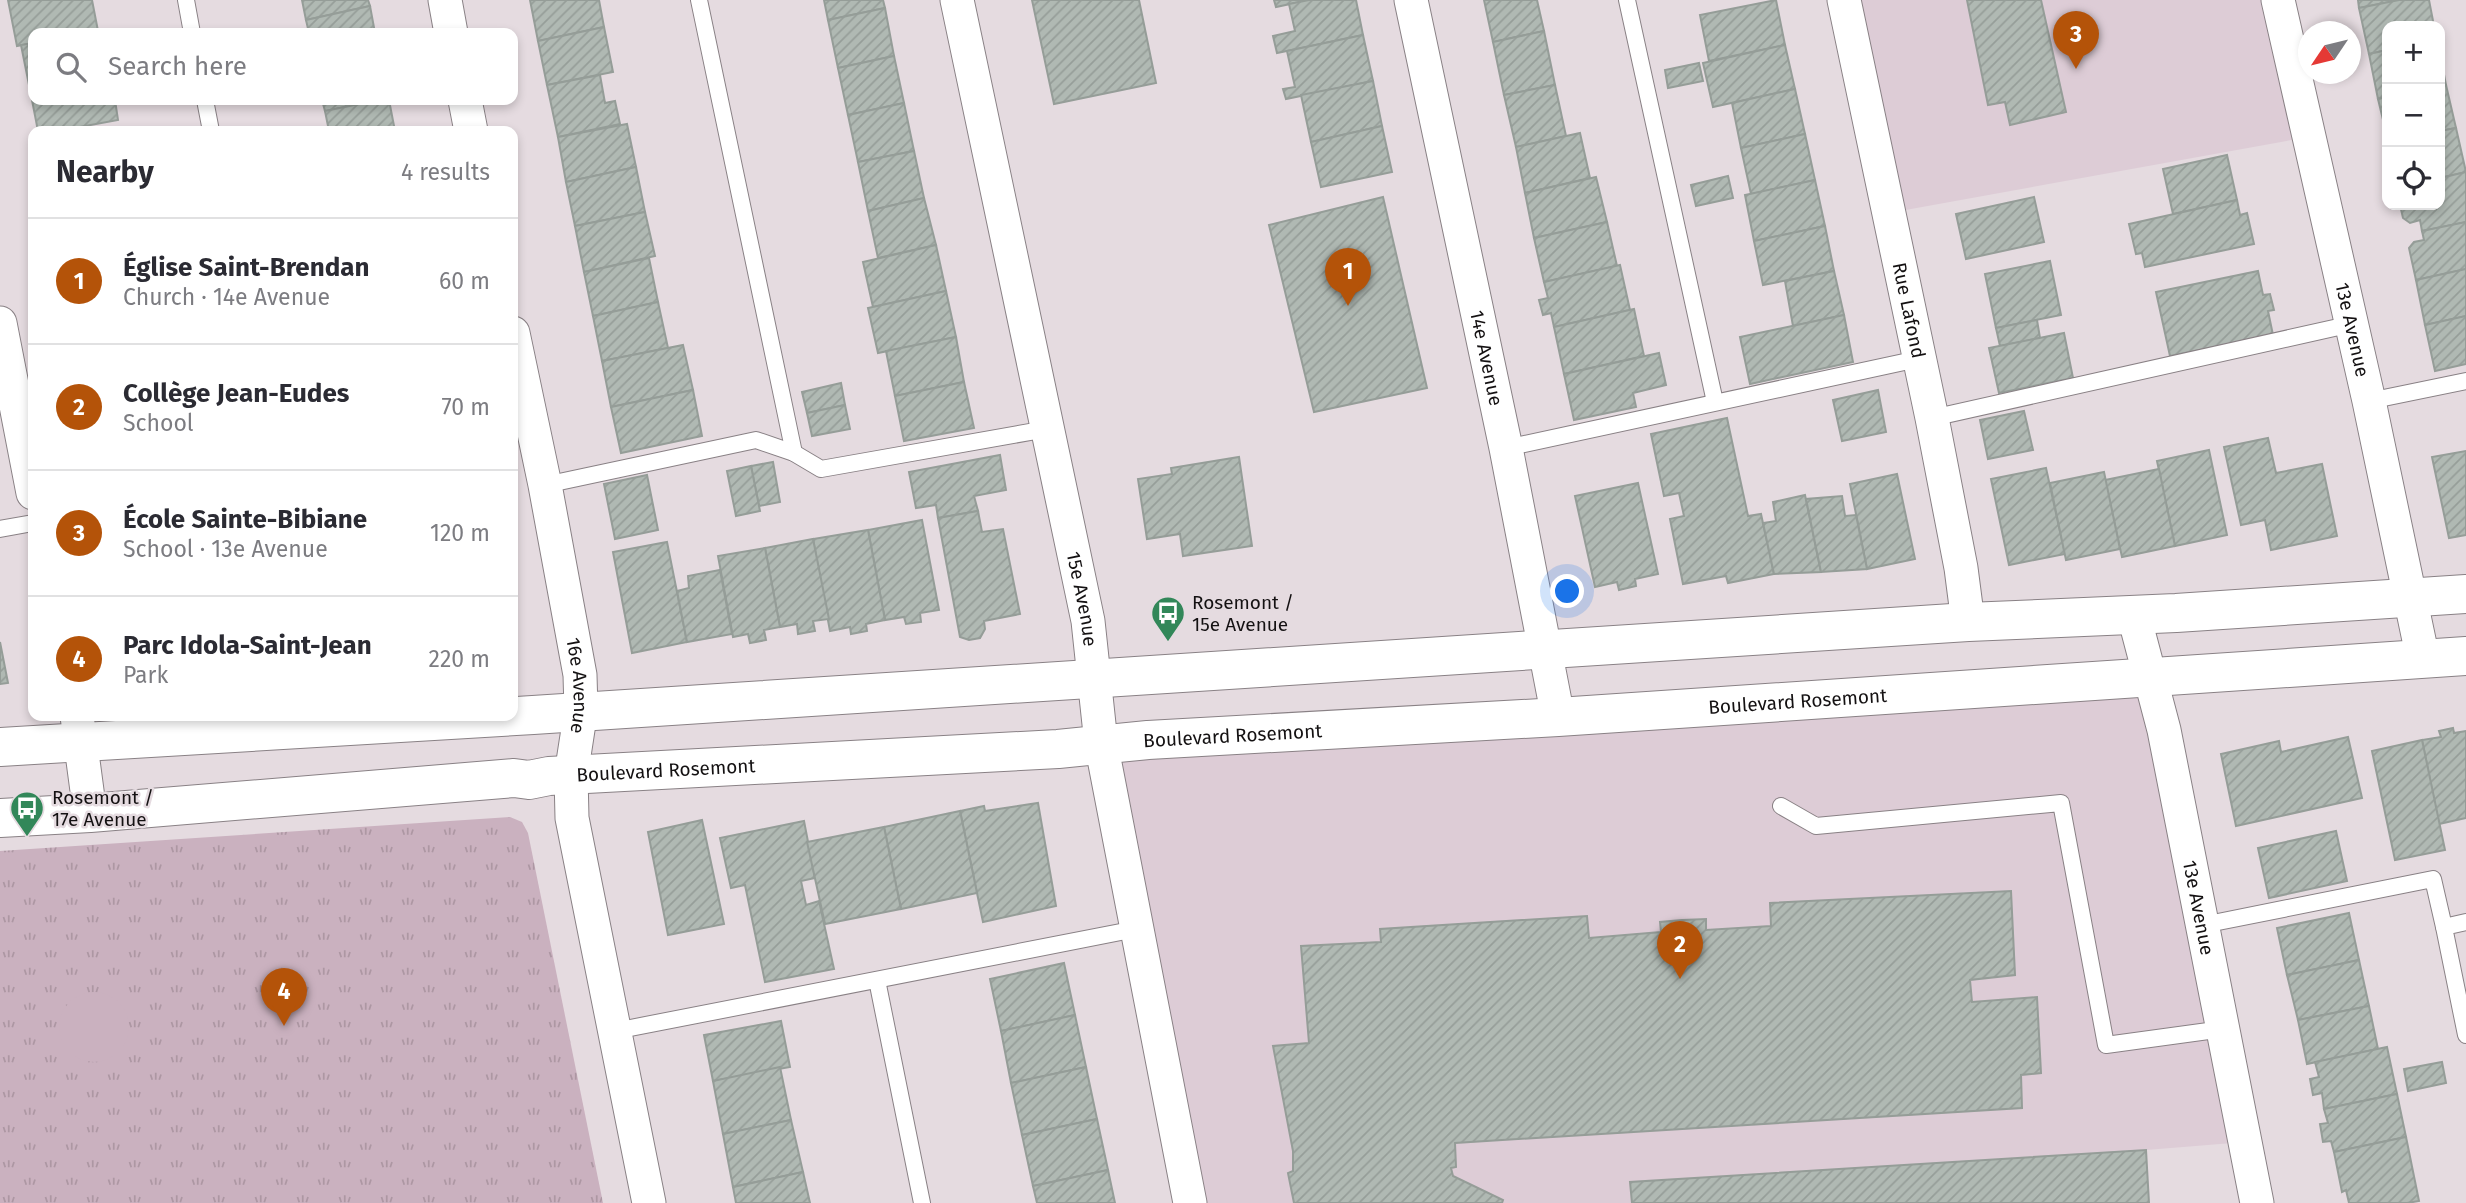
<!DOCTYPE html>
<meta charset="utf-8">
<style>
:root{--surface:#fff;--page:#f7f7f7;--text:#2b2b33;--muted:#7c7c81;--line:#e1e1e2;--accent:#b45309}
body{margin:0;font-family:"Fira Sans",sans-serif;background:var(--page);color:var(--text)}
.controls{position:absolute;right:21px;top:21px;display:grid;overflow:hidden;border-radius:14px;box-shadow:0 4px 10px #0003}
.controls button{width:63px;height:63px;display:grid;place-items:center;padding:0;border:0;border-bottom:2px solid var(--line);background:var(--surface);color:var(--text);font:35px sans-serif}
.compass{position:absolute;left:2298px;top:21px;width:63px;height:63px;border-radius:50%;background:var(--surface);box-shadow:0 4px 10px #0003;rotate:235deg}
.you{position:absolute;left:1568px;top:592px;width:24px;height:24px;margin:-18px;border:5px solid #fff;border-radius:50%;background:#1a73e8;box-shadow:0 0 0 10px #1a73e833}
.badge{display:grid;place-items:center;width:46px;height:46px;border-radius:50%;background:var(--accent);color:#fff;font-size:23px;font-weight:700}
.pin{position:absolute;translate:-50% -58px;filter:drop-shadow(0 2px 4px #0008)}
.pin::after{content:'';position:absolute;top:37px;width:24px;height:21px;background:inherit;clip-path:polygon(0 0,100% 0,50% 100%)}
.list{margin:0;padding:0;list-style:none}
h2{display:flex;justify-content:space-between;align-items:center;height:91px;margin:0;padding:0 28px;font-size:30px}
h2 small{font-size:23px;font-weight:400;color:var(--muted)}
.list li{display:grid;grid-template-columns:46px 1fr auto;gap:21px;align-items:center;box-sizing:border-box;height:126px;padding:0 28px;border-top:2px solid var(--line)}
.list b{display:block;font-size:26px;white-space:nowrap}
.list p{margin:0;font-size:23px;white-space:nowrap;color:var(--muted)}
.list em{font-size:23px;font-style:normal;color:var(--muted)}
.icon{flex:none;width:38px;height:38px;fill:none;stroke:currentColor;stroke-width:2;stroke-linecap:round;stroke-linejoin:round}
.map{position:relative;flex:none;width:2466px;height:1203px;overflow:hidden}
.search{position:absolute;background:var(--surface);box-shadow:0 4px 10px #0003;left:28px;top:28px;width:490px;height:77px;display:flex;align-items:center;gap:18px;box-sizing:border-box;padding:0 24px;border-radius:14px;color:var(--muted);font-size:26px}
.panel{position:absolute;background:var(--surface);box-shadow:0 4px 10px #0003;left:28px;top:126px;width:490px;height:595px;border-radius:14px}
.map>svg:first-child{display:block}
.built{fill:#ddccd6}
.park{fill:url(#park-tufts)}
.garden{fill:#cab1bf}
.building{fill:url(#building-hatch);stroke:#959d98;stroke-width:2}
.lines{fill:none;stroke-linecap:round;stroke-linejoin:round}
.lane-casing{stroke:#898185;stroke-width:18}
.street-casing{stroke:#898185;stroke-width:35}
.secondary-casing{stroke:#898185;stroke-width:40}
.lane{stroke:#fff;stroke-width:16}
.street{stroke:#fff;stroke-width:33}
.secondary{stroke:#fff;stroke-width:38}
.labels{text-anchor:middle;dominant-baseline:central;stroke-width:5;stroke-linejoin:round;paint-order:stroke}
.street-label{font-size:19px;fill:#141112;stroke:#e5dbe0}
.poi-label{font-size:19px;fill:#141112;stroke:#e5dbe0;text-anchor:start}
</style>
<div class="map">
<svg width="2466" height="1203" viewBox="0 0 2466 1203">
<defs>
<pattern id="park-tufts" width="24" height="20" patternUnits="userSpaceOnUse" patternTransform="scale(1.75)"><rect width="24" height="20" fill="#cab1bf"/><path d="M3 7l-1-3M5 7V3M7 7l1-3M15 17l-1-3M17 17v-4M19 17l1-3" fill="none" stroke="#ad97a3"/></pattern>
<pattern id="building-hatch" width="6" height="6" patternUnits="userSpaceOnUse" patternTransform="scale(1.75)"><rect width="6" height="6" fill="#b0b9b3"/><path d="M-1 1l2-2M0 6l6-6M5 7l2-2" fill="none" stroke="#969e99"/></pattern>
</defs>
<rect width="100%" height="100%" fill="#e5dbe0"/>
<g class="built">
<path d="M 1844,0 L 2278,0 L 2308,137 L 1889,213 Z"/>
<path d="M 2150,678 L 2245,1142 L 2146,1150 L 1630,1183 L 1632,1203 L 1192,1203 L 1101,743 Z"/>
</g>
<path class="park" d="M 510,817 L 522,822 L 528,833 L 603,1203 L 0,1203 L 0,851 Z"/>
<circle class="garden" cx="94" cy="1027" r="35"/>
<g class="building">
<path d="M 8,0 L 92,0 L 98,31 L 87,33 L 33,33 L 33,43 L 17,46 Z"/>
<path d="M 302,0 L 368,0 L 370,6 L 306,20 Z"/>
<path d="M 530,0 L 599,0 L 604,27 L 538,41 Z"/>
<path d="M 824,0 L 883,0 L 885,8 L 828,20 Z"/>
<path d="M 1032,0 L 1139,0 L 1156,83 L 1054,104 Z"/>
<path d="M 1274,0 L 1309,0 L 1276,7 Z"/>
<path d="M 1309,0 L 1356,0 L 1363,35 L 1277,53 L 1273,36 L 1295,31 L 1289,4 Z"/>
<path d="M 1484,0 L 1537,0 L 1544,31 L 1493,42 Z"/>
<path d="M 1776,0 L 1785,45 L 1709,61 L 1700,15 Z"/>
<path d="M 1967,0 L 2041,0 L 2066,112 L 2010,125 L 2005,102 L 1988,105 Z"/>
<path d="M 2358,0 L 2399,0 L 2359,8 Z"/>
<path d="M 2399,0 L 2429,0 L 2434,26 L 2387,26 L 2387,50 L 2369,54 L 2359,8 Z"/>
<path d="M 370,6 L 375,33 L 309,33 L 306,20 Z"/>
<path d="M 885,8 L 894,56 L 838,68 L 828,20 Z"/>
<path d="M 604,27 L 613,72 L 547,85 L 538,41 Z"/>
<path d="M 1544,31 L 1555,85 L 1504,95 L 1493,42 Z"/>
<path d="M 1363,35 L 1373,81 L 1286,99 L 1283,89 L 1295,87 L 1287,51 Z"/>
<path d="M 33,43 L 33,89 L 30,90 L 21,45 Z"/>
<path d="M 1785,45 L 1795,89 L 1713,107 L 1703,63 Z"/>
<path d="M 2387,50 L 2387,97 L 2378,99 L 2369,54 Z"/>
<path d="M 2440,53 L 2446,85 L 2440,87 Z"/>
<path d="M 894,56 L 904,103 L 848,115 L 838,68 Z"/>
<path d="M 1699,63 L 1703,81 L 1668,88 L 1665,70 Z"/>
<path d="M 600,75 L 605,103 L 615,101 L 620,124 L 558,137 L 547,85 Z"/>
<path d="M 1373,81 L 1382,126 L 1311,142 L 1301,95 Z"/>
<path d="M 1555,85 L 1566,136 L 1516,147 L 1504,95 Z"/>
<path d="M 2446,85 L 2456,128 L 2440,131 L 2440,87 Z"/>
<path d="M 33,89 L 33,100 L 115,100 L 118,120 L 58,131 L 38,131 L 30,90 Z"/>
<path d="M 1795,89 L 1805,134 L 1741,148 L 1732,103 Z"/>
<path d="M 2387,97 L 2387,129 L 2385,128 L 2378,99 Z"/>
<path d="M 322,100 L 379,100 L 325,111 Z"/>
<path d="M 379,100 L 389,100 L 395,131 L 329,131 L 325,111 Z"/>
<path d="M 904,103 L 914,151 L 858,162 L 848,115 Z"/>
<path d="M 627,124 L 636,167 L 566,182 L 558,137 Z"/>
<path d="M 1382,126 L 1392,172 L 1321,187 L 1311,142 Z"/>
<path d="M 2456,128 L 2466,172 L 2440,178 L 2440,131 Z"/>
<path d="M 1580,133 L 1590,178 L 1525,193 L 1516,147 Z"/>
<path d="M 1805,134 L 1815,180 L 1751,194 L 1741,148 Z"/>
<path d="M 914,151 L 924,198 L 868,211 L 858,162 Z"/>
<path d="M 2227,155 L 2237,200 L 2173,214 L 2163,169 Z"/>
<path d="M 636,167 L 645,212 L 575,226 L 566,182 Z"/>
<path d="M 2466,172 L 2466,222 L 2422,231 L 2420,220 L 2410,223 L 2403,218 L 2400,205 L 2440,205 L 2440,178 Z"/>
<path d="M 1728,176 L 1733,198 L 1696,206 L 1691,185 Z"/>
<path d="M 1596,177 L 1607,222 L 1534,238 L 1525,193 Z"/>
<path d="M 1815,180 L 1825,226 L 1754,241 L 1745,195 Z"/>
<path d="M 1383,197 L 1427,388 L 1314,412 L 1269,225 Z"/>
<path d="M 2034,197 L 2044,242 L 1966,259 L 1956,214 Z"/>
<path d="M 924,198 L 936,245 L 878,258 L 868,211 Z"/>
<path d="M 2237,200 L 2240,215 L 2247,213 L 2254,244 L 2145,267 L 2142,253 L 2136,254 L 2129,224 Z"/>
<path d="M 645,212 L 655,256 L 584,272 L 575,226 Z"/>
<path d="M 1607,222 L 1617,266 L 1544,282 L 1534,238 Z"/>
<path d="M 2466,222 L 2466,269 L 2416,280 L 2409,248 L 2414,242 L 2424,240 L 2422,231 Z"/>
<path d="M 1825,226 L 1834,271 L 1763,285 L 1754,241 Z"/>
<path d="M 936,245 L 946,291 L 873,307 L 863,262 Z"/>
<path d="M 649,258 L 658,302 L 593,316 L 584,272 Z"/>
<path d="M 2050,261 L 2061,315 L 1996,328 L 1985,274 Z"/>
<path d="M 1620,265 L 1630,310 L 1554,327 L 1551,313 L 1543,315 L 1539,300 L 1548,298 L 1544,282 Z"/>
<path d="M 2466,269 L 2466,316 L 2425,325 L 2416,280 Z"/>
<path d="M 1834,271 L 1844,315 L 1793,326 L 1785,281 Z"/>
<path d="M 2258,271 L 2263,295 L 2270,294 L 2274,310 L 2268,311 L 2273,335 L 2170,356 L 2156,292 Z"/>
<path d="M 946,291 L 956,337 L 878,353 L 868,308 Z"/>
<path d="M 658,302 L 668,348 L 602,361 L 593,316 Z"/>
<path d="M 1634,309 L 1644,356 L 1564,374 L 1554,327 Z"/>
<path d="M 1844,315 L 1853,362 L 1750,384 L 1740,337 Z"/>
<path d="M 2466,316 L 2466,364 L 2435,371 L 2425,325 Z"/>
<path d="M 2037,320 L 2040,338 L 2000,346 L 1996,328 Z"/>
<path d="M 2064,333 L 2073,378 L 1999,393 L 1989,348 Z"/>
<path d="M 956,337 L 964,382 L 895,396 L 886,351 Z"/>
<path d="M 683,345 L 693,390 L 611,407 L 602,361 Z"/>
<path d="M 1659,353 L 1666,385 L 1633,393 L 1636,407 L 1574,420 L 1564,374 Z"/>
<path d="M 964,382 L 974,428 L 904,441 L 895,396 Z"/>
<path d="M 841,383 L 845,405 L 807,413 L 802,392 Z"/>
<path d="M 693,390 L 702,436 L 621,453 L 611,407 Z"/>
<path d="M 1878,390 L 1886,432 L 1842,441 L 1833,400 Z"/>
<path d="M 845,405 L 850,429 L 812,436 L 807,413 Z"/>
<path d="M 2024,411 L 2033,450 L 1988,459 L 1980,420 Z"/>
<path d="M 1727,418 L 1748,516 L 1761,514 L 1774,574 L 1728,583 L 1726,576 L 1683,584 L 1670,519 L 1684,516 L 1679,493 L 1664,496 L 1651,434 Z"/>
<path d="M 2268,438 L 2276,473 L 2322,464 L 2337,536 L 2271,550 L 2265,520 L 2241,525 L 2224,447 Z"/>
<path d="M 2209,450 L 2227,535 L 2175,546 L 2157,461 Z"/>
<path d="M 2466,451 L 2466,535 L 2449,538 L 2432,457 Z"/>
<path d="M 1000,455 L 1006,490 L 974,496 L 978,511 L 938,518 L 936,505 L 916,508 L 909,472 Z"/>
<path d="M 1239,457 L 1252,546 L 1183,556 L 1180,534 L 1147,539 L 1138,479 L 1172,474 L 1171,468 Z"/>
<path d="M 773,462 L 780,502 L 759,506 L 751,466 Z"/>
<path d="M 751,466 L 760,511 L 736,516 L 727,471 Z"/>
<path d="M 2046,468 L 2065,554 L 2009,565 L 1991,479 Z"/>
<path d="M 2159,469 L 2175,546 L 2122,557 L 2105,480 Z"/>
<path d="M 2104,472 L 2120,549 L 2066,560 L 2050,483 Z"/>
<path d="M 1897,474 L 1915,559 L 1867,569 L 1850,484 Z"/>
<path d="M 647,475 L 658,530 L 615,539 L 604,484 Z"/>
<path d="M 1638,483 L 1658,574 L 1635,579 L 1636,586 L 1619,590 L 1617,582 L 1595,587 L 1575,496 Z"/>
<path d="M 1805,495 L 1821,572 L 1774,574 L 1763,523 L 1776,521 L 1773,502 Z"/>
<path d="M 1842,496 L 1845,516 L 1856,515 L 1867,569 L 1821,572 L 1806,499 Z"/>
<path d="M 978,511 L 982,532 L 1003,529 L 1020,614 L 984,621 L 985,629 L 980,638 L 969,640 L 960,637 L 938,518 Z"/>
<path d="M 922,520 L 939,610 L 920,613 L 921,622 L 906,624 L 904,617 L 885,620 L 868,530 Z"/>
<path d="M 868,530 L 885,620 L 866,624 L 867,631 L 851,634 L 850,627 L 830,631 L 813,539 Z"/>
<path d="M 813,539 L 829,619 L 813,621 L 815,631 L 798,634 L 797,624 L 780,627 L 765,548 Z"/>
<path d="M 667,542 L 687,642 L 632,653 L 613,552 Z"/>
<path d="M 765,548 L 780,627 L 764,630 L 766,640 L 750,643 L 748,634 L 733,637 L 718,556 Z"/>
<path d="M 720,570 L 732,634 L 687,642 L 677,591 L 689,588 L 688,576 Z"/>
<path d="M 0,642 L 8,683 L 0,684 Z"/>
<path d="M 2453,728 L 2454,733 L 2466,731 L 2466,818 L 2439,824 L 2422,740 L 2441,737 L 2439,731 Z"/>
<path d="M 2348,737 L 2362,798 L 2236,826 L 2221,754 L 2279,741 L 2281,752 Z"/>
<path d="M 2422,740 L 2445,850 L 2395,860 L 2372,751 Z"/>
<path d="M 1038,803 L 1056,906 L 983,922 L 960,811 L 984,806 L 985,811 Z"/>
<path d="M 960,811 L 977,893 L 901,909 L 884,827 Z"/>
<path d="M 702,820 L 724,924 L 668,935 L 648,832 Z"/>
<path d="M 804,821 L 815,878 L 801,881 L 806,905 L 819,901 L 834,969 L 765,982 L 745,885 L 731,888 L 720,838 Z"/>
<path d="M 884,827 L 901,909 L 825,924 L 807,842 Z"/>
<path d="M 2336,831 L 2347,881 L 2269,898 L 2258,848 Z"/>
<path d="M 2011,891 L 2015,975 L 1970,980 L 1972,1002 L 2037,997 L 2041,1073 L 2021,1075 L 2022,1108 L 1455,1143 L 1456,1167 L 1451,1168 L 1453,1176 L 1503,1200 L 1502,1203 L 1294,1203 L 1288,1173 L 1293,1171 L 1293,1151 L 1273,1046 L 1309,1043 L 1301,946 L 1381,942 L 1380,929 L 1587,916 L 1589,938 L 1661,932 L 1660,922 L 1682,920 L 1706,919 L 1706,930 L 1771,926 L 1770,903 Z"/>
<path d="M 2349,913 L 2359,960 L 2287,975 L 2277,928 Z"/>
<path d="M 2359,960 L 2369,1006 L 2298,1020 L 2287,975 Z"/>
<path d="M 1064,963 L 1075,1015 L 1001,1031 L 990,979 Z"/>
<path d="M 2369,1006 L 2378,1049 L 2307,1064 L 2298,1020 Z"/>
<path d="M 1075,1015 L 1086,1067 L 1011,1083 L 1001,1031 Z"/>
<path d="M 781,1021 L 790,1067 L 713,1081 L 704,1035 Z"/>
<path d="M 2387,1047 L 2397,1094 L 2324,1109 L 2322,1093 L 2313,1095 L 2310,1079 L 2319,1077 L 2315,1062 Z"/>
<path d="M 2442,1062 L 2446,1083 L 2408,1091 L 2404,1069 Z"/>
<path d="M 780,1067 L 791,1120 L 723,1134 L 713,1081 Z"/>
<path d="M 1086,1067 L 1097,1119 L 1022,1135 L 1011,1083 Z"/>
<path d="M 2397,1094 L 2406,1137 L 2334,1152 L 2331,1141 L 2323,1142 L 2320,1124 L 2328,1123 L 2324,1109 Z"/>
<path d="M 1097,1119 L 1108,1170 L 1033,1186 L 1022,1135 Z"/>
<path d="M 791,1120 L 803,1172 L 733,1187 L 723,1134 Z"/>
<path d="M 2406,1137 L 2419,1201 L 2407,1203 L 2349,1203 L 2346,1190 L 2342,1192 L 2334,1152 Z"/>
<path d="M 2146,1150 L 2149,1203 L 1632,1203 L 1630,1182 Z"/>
<path d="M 1108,1170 L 1115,1203 L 1037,1203 L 1033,1186 Z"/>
<path d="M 803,1172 L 810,1203 L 736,1203 L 733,1187 Z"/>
</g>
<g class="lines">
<g class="lane-casing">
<g id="lane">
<path d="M 186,0 L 192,33"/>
<path d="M 699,0 L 794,453"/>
<path d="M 1627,0 L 1715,402"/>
<path d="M 205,100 L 211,131"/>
<path d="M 2369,401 L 2466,381"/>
<path d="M 1932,418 L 2352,324"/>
<path d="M 1506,448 L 1918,359"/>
<path d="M 545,485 L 756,440 L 794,453 L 821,469 L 1047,429"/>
<path d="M 0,529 L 33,523"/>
<path d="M 1781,806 L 1816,826 L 2061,803 L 2106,1045 L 2223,1029"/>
<path d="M 2466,922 L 2444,927 L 2466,1035"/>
<path d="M 2203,925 L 2433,879 L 2444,927"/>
<path d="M 877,980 L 922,1203"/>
<path d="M 615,1031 L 1136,929"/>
</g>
</g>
<g class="street-casing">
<g id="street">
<path d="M 445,0 L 451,33"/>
<path id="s1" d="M 957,0 L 1088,621 L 1101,743 L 1190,1203"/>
<path id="s2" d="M 1411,0 L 1506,448 L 1558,717"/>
<path id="s3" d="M 1844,0 L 1932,418 L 1961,568 L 1968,622"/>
<path id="s4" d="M 2278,0 L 2369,401 L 2423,659"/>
<path d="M 465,100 L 471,131"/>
<path d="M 0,323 L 33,493"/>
<path id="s5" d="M 513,333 L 545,485 L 580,675 L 581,710 L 571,775 L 572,818 L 649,1203"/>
<path id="s6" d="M 2134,616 L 2164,730 L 2257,1203"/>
<path d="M 77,716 L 90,813"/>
</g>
</g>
<g class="secondary-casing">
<g id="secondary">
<path d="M 0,747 L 533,715 L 1968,622 L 2176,613 L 2466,594"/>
<path id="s7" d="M 0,818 L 90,813 L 514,778 L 529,780 L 549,776 L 1058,749 L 1148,740 L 1558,717 L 2466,656"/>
</g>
</g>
<use href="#lane" class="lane"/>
<use href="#street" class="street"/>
<use href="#secondary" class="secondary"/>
</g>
<defs>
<g id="bus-pin" transform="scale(1.75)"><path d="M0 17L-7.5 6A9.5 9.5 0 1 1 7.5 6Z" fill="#328759" stroke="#e5dbe0"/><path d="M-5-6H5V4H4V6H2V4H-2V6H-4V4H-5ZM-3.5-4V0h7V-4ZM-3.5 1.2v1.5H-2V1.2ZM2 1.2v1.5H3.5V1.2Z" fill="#fff"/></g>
</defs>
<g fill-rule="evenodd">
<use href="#bus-pin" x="1168" y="613"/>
<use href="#bus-pin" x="27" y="808"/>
</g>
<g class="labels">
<g class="street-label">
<text stroke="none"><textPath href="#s3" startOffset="317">Rue Lafond</textPath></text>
<text stroke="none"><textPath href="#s4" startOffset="338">13e Avenue</textPath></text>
<text stroke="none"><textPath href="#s2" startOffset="366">14e Avenue</textPath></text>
<text stroke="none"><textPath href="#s1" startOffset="612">15e Avenue</textPath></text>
<text stroke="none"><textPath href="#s5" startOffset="359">16e Avenue</textPath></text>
<text stroke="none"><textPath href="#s7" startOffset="1802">Boulevard Rosemont</textPath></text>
<text stroke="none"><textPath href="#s7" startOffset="1236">Boulevard Rosemont</textPath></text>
<text stroke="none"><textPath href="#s7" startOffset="668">Boulevard Rosemont</textPath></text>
<text stroke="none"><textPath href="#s6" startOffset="299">13e Avenue</textPath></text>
</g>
<g class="poi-label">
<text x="1192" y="602">Rosemont /<tspan x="1192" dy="22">15e Avenue</tspan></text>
<text x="52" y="797">Rosemont /<tspan x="52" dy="22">17e Avenue</tspan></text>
</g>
</g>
</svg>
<div class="controls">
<button>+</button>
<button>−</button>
<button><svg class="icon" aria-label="locate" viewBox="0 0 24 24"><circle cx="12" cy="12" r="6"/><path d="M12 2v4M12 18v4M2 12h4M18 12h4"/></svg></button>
</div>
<svg class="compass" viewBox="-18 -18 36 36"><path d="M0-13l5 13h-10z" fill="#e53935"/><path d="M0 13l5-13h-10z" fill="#7c7c81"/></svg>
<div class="you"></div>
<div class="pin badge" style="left:1348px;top:306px">1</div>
<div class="pin badge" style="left:1680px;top:979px">2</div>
<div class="pin badge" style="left:2076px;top:69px">3</div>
<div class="pin badge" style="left:284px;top:1026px">4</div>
<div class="search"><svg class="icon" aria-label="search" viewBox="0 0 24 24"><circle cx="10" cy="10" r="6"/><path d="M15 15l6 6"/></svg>Search here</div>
<section class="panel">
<h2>Nearby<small>4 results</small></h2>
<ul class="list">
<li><span class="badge">1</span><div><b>Église Saint-Brendan</b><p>Church · 14e Avenue</p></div><em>60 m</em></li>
<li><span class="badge">2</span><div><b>Collège Jean-Eudes</b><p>School</p></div><em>70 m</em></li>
<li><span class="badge">3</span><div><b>École Sainte-Bibiane</b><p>School · 13e Avenue</p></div><em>120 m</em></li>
<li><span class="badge">4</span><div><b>Parc Idola-Saint-Jean</b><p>Park</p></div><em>220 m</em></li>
</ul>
</section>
</div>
